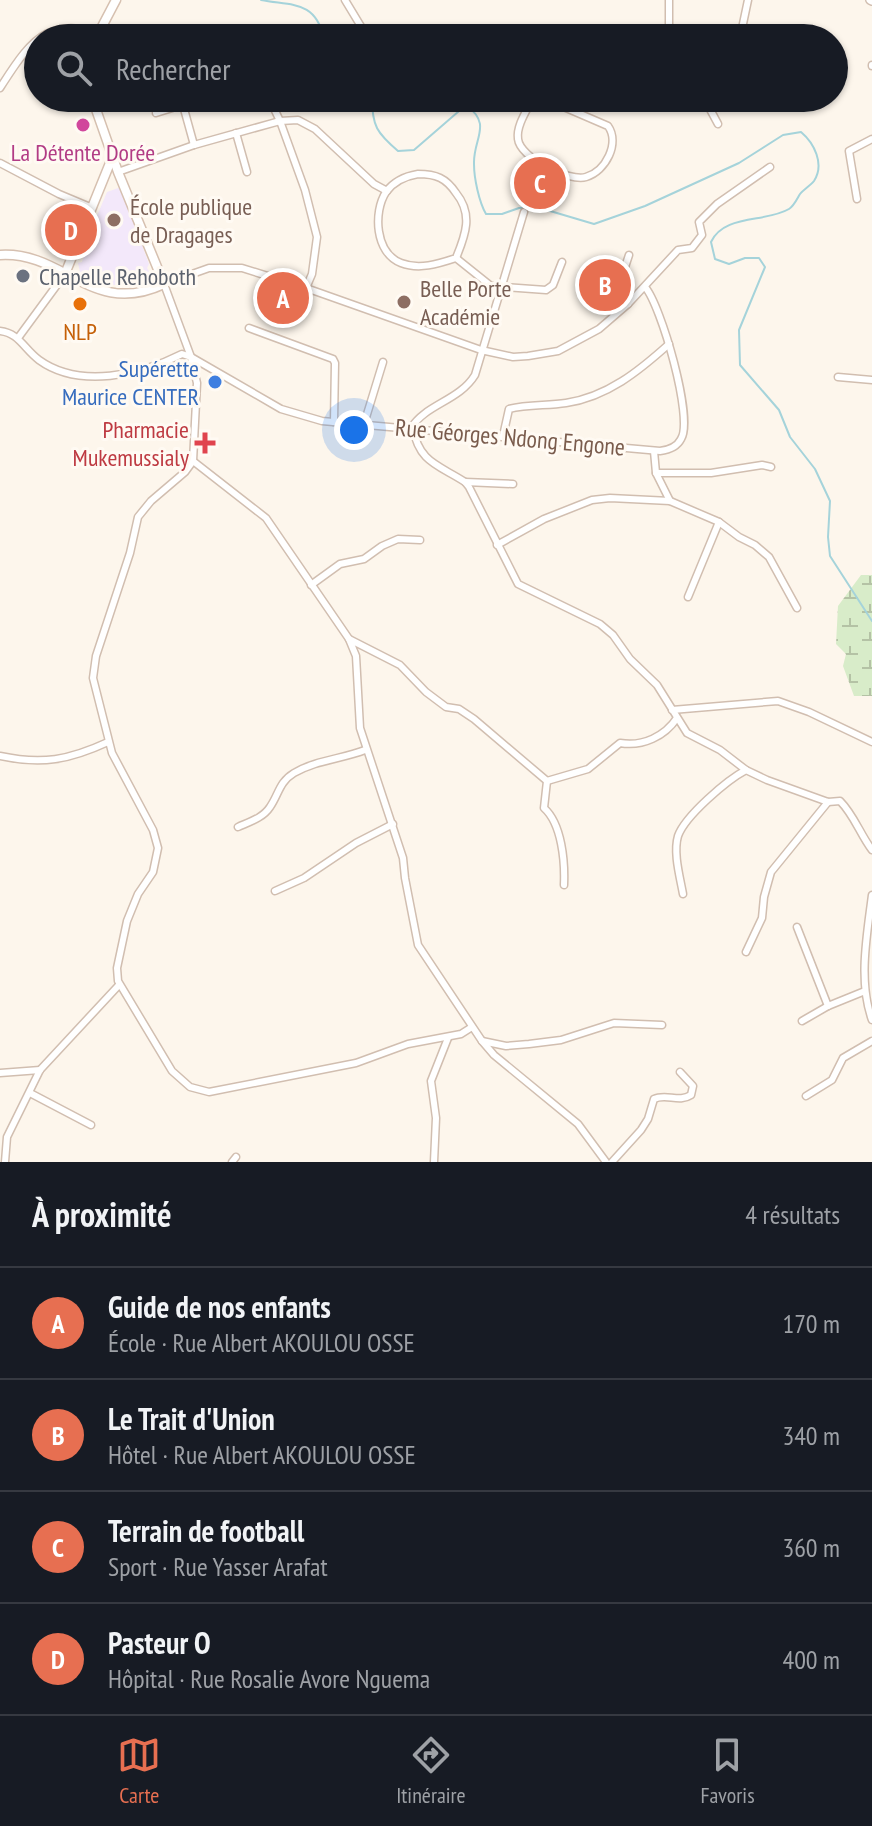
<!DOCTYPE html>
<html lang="fr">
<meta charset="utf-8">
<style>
:root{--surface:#171b24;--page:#20242c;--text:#f1f3f6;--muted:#9ea1a6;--line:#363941;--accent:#e76f51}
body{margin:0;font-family:"PT Sans Narrow",sans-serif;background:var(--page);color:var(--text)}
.you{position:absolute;left:354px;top:430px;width:28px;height:28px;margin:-20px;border:6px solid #fff;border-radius:50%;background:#1a73e8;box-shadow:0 0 0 12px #1a73e833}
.badge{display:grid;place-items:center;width:52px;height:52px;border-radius:50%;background:var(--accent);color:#fff;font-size:26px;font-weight:700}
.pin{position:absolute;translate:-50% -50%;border:4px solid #fff;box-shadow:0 2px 8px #0006}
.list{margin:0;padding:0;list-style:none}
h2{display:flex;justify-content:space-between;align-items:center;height:104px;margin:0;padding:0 32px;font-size:34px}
h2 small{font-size:26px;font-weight:400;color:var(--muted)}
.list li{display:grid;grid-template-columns:52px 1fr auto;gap:24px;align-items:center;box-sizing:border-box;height:112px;padding:0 32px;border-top:2px solid var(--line)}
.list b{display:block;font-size:30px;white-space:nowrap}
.list p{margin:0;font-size:26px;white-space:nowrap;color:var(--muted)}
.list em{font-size:26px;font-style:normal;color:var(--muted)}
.icon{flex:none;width:44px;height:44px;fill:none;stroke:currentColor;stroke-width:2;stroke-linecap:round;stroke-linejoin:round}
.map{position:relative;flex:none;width:872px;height:1162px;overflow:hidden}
.search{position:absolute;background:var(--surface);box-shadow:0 2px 6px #0004;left:24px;right:24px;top:24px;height:88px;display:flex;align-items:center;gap:20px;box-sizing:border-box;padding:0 28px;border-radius:44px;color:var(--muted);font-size:30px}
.sheet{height:552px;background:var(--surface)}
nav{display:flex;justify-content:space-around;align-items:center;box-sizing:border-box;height:112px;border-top:2px solid var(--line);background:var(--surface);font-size:22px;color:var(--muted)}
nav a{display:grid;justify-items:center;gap:4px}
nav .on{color:var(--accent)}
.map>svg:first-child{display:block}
.education{fill:#f3e8fa}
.wetland{fill:url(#wetland-marsh)}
.pitch{fill:#d8ecc9}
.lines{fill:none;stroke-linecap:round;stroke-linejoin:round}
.stream{stroke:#a5d3da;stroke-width:2}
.minor-casing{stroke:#d1beb0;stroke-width:9}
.tertiary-casing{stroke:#d1beb0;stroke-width:10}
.secondary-casing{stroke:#d6c0b0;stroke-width:11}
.minor{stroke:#fff;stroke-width:6}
.tertiary{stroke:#fff;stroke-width:7}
.secondary{stroke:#fff;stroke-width:8}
.hotel-dot{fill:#d1479c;stroke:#fffaf3;stroke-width:3}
.education-dot{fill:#8d6e63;stroke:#fffaf3;stroke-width:3}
.worship-dot{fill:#6b7280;stroke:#fffaf3;stroke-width:3}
.food-dot{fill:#e8710a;stroke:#fffaf3;stroke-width:3}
.shop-dot{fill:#3f7fe0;stroke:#fffaf3;stroke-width:3}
.health-dot{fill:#e0444e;stroke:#fffaf3;stroke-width:3}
.labels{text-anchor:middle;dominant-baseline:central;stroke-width:6;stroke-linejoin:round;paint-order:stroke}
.hotel-label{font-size:24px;fill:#b23c85;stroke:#fffaf3}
.education-label{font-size:24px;fill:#785e54;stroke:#fffaf3;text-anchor:start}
.worship-label{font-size:24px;fill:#5b616d;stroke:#fffaf3;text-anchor:start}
.food-label{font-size:24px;fill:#c56008;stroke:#fffaf3}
.shop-label{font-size:24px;fill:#366cbe;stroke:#fffaf3;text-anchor:end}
.health-label{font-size:24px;fill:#be3a42;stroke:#fffaf3;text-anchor:end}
.street-label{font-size:24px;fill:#7a5c4d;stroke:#fffaf3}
</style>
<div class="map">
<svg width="872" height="1162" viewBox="0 0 872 1162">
<defs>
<pattern id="wetland-marsh" width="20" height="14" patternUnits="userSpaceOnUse" patternTransform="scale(2)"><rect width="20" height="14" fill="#d8ecc9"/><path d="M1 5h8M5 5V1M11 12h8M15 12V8" fill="none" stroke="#b4c2a5"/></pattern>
</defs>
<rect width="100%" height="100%" fill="#fdf6ec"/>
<path class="education" d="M 121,187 L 149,264 L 147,268 L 155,281 L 141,285 L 111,285 L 80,272 L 78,263 L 82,262 L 85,253 L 83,249 L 107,192 Z"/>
<path class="wetland" d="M 861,575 L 872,575 L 872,696 L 854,696 L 843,666 L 846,654 L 836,644 L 838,606 Z"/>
<path class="pitch" d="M 522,166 L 563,176 L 558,200 L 516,190 Z"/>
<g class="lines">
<g class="stream">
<path d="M 261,0 C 292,6 315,0 324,38"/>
<path d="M 372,98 C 372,126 377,133 398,151 L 414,150 L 466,105 C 493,125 473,138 474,164 C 474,178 479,202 486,214 L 502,214 L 519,208 L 540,208 L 594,224 L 645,206 L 739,163 L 783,135 L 801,132 C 814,143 825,164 814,181 C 810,186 804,189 800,194 C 797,199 794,206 789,209 C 765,223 724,214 711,242 L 715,259 L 729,264 L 745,258 L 759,258 L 765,267 L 739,330 L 740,365 L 779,410 L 790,437 L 815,469 L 830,501 L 828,537 L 830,556 L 872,621"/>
</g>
<g class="minor-casing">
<g id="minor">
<path d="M 345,0 L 368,38"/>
<path d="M 669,0 L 669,24 L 673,38"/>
<path d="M 740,38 L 748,0"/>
<path d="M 872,65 L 872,66"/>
<path d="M 0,88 C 35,33 50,15 117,38"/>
<path d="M 181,98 L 194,145"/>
<path d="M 269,98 L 280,121 L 305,190 L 317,237 L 312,274 L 306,288"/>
<path d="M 533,98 C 527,110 516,126 518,139 C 520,158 569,182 586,177 C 606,171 620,143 608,126 L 543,98"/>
<path d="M 704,98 L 718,124"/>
<path d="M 156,113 L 205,98"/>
<path d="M 236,133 L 247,172"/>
<path d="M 0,163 L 59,194 L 90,207"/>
<path d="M 118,172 L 194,145 L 280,121 L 298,120 L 315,129 L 374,184 L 387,191"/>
<path d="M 418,174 C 436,174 446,178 456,193 C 473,214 466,234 456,258 C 438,264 419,270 401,263 C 375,253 373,212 386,192 C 394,181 406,176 418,174 Z"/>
<path d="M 857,199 L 849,151 L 872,139"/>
<path d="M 456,258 L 491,286 L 546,290 L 553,285 L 562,262"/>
<path d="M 628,304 L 622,276 L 629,255"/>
<path d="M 249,328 L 333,359 L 335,363 L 334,422"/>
<path d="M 0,331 C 19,333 24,349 39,360 C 79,389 141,375 182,354 L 191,357 L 281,409 L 322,421 L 660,451 C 668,450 677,447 681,439 C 694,419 661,305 645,287"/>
<path d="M 18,338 L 65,274"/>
<path d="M 838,377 L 872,380"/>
<path d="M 364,424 L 383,362"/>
<path d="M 411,428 C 426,404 459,401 475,375 L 524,212"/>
<path d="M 413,428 C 419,463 439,465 465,482 L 469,487 L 518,584 L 600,624 L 613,635 L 630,659 L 657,685 L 687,733 L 720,750 L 746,770 L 767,780 L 828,802 L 840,801 C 854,815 860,834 872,850"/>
<path d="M 503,436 L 509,409 C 528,404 547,406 566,403 C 607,397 639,371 669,344"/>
<path d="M 654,451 L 656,473 L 670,501"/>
<path d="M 193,461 L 266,518 L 349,639 L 356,656 L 360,728 L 403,858 L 405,878 L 418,945 L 482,1041 L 494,1055 L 578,1124 L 606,1162"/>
<path d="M 656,473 L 711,473 L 762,465 L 771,467"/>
<path d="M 465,482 L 513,484"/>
<path d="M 497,545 L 544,519 L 592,500 L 610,498 L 670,501 L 719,522 L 739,537 L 755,545 L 769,557 L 797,608"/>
<path d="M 311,585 L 340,564 L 364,559 L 382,546 L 398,539 L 420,540"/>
<path d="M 688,597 L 719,522"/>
<path d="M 349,639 L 400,665 L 426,692 L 446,707 L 459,709 L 474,719 L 547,781 L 544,808 C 562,824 565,862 564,885"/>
<path d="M 672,710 L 778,701 L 809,712 L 872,742"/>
<path d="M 0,756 C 42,765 69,760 108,742"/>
<path d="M 547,781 L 588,769 L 620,743 C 643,747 665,736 677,718"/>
<path d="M 238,827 C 249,822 263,818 270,807 C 279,794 279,782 294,773 C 316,760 342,759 365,750"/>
<path d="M 275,891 L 304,878 L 356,843 L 393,824"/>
<path d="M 683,894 C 680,877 673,853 678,836 C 685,816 727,780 746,770"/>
<path d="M 872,895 C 867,935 858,981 872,1020"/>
<path d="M 797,927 L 828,1006"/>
<path d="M 746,952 L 762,918 L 764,897 L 771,872 L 828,802"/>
<path d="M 802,1021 L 828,1006 L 865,991"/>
<path d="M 472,1027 L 461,1034 L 408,1044 L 356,1063 L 209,1092 L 190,1087 L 172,1071 L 118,981 L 117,968 L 127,921 L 138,894 L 153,872 L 158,848 L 153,830 L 112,753 L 93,678 L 96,656 L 130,553 L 138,517 L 151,501 L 185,472 L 193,461 L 197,383 L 191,357 L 164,284 L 209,268 L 242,268 L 306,288 L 481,350 L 513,357 L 528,356 L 558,351 L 599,329 L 628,304 L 678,250 L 692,248 L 702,235 L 699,222 L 717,204 L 770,167"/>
<path d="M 482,1041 L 506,1046 L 529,1044 L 561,1040 L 614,1023 L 662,1025"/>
<path d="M 0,1073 L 40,1070"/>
<path d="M 30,1093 L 91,1125"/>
<path d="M 806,1096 L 832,1080 L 843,1058 L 872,1041"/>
<path d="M 5,1162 L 7,1137 L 40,1070 L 119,985"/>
<path d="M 232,1162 L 236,1157"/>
<path d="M 434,1162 L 436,1118 L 431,1081 L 448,1038"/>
<path d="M 612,1162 L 641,1130 L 648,1119 L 654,1099 C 666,1093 679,1103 691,1095 L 693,1086 L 680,1072"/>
</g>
</g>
<g class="tertiary-casing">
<path id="tertiary" d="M 870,0 L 872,1"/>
</g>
<g class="secondary-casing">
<g id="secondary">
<path d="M 96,38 L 116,0"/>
<path d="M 0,255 C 65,251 92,318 164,284 L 118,172 L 92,98"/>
<path d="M 65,274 L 112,158"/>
</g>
</g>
<use href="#minor" class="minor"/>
<use href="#tertiary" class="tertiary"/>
<use href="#secondary" class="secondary"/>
</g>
<circle class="hotel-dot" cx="83" cy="125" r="8"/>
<g class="education-dot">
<circle cx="114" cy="220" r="8"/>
<circle cx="404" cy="302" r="8"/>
</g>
<circle class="worship-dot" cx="23" cy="276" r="8"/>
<circle class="food-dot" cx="80" cy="304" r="8"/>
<circle class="shop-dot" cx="215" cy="382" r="8"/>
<path class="health-dot" d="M201 431h8v8h8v8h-8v8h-8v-8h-8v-8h8z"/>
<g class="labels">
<g class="hotel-label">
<text x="83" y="152">La Détente Dorée</text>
</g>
<g class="education-label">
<text x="130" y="206">École publique<tspan x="130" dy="28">de Dragages</tspan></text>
<text x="420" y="288">Belle Porte<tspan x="420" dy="28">Académie</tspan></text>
</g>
<g class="worship-label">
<text x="39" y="276">Chapelle Rehoboth</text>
</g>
<g class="food-label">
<text x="80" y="331">NLP</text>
</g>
<g class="shop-label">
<text x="199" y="368">Supérette<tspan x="199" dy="28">Maurice CENTER</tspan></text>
</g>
<g class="health-label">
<text x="189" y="429">Pharmacie<tspan x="189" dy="28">Mukemussialy</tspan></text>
</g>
<g class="street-label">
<text transform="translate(510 437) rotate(5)">Rue Géorges Ndong Engone</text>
</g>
</g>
</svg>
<div class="you"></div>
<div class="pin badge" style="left:283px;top:298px">A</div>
<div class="pin badge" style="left:605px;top:285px">B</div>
<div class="pin badge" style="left:540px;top:183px">C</div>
<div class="pin badge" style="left:71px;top:230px">D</div>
<div class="search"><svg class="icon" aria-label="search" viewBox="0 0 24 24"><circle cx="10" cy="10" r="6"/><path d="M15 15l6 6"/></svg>Rechercher</div>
</div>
<section class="sheet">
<h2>À proximité<small>4 résultats</small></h2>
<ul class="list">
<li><span class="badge">A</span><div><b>Guide de nos enfants</b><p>École · Rue Albert AKOULOU OSSE</p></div><em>170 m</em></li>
<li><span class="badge">B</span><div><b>Le Trait d'Union</b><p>Hôtel · Rue Albert AKOULOU OSSE</p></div><em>340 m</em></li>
<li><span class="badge">C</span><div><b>Terrain de football</b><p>Sport · Rue Yasser Arafat</p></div><em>360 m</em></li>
<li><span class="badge">D</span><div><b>Pasteur O</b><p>Hôpital · Rue Rosalie Avore Nguema</p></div><em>400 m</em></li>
</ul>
</section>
<nav>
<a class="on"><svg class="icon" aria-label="map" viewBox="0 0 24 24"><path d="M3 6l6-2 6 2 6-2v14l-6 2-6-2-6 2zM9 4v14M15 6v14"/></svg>Carte</a>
<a><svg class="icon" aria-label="directions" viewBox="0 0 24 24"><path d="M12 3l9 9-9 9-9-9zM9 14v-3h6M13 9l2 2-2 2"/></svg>Itinéraire</a>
<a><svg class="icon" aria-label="saved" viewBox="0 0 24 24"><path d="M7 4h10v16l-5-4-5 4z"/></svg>Favoris</a>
</nav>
